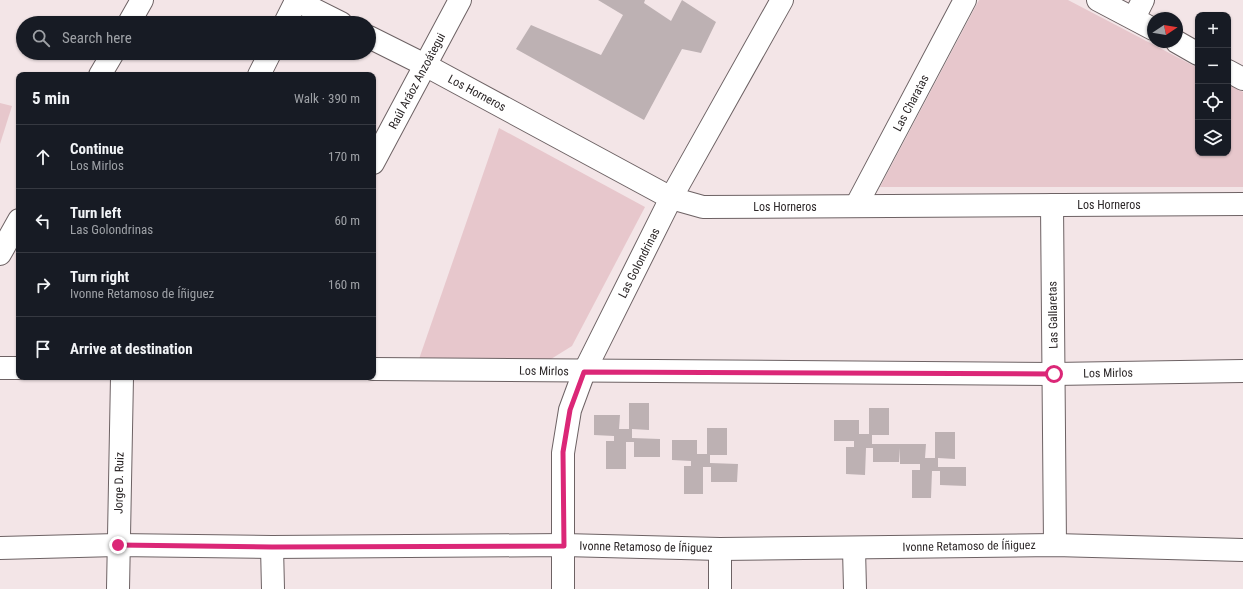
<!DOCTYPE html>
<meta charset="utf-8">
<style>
:root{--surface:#171b24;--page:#20242c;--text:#f1f3f6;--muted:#9ea1a6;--line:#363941}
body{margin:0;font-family:"Roboto Condensed",sans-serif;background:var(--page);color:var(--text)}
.controls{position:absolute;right:12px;top:12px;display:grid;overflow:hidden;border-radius:8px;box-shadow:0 1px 3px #0004}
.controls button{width:36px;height:36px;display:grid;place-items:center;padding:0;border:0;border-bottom:1px solid var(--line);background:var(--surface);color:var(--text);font:20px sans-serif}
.compass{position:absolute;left:1147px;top:12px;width:36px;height:36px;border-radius:50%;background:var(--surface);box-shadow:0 1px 3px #0004;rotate:78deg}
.stop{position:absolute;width:12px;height:12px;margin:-9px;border:3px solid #db2777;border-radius:50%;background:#fff}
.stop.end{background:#db2777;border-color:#fff;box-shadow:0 1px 4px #0008}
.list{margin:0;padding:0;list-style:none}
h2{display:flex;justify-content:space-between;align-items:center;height:52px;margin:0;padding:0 16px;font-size:17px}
h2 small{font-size:13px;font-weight:400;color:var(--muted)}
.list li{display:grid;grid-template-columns:26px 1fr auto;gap:12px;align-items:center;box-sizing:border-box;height:64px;padding:0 16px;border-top:1px solid var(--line)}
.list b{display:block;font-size:15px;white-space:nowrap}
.list p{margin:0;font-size:13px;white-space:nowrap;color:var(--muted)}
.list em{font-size:13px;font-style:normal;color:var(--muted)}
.icon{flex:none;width:22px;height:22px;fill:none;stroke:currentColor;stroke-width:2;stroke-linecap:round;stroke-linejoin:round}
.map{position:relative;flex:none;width:1243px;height:589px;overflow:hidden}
.search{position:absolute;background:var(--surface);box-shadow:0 1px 3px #0004;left:16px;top:16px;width:360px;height:44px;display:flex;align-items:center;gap:10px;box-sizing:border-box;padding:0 14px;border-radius:22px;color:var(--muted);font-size:15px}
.panel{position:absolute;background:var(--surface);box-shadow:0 1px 3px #0004;left:16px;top:72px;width:360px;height:308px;border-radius:8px}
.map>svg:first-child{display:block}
.green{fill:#e7c7cc}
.building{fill:#bdb1b3}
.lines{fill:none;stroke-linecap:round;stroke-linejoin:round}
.minor-casing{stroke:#6d6264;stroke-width:24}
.minor{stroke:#fff;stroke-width:22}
.route{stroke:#db2777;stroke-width:5}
.labels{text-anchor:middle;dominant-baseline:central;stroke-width:3;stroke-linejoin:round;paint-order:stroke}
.street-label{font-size:12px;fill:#2c2728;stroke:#fff}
</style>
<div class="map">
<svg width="1243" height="589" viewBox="0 0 1243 589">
<rect width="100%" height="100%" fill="#f3e5e7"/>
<g class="green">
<path d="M 979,0 L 1068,0 L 1198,68 L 1198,153 L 1228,153 L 1228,84 L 1243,92 L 1243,187 L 880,187 Z"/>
<path d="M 0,103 L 12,106 L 0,144 Z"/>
<path d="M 499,128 L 645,207 L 572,346 L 551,359 L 418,362 Z"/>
</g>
<g class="building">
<path d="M 598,0 L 645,0 L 644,3 L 671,21 L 682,0 L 716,22 L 701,53 L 682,49 L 644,120 L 516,49 L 531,25 L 601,55 L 623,15 Z"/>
<path d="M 629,403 L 649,403 L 649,430 L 632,429 L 632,438 L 660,439 L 660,457 L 634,457 L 634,442 L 626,442 L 626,469 L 606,469 L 606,441 L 614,441 L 614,436 L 594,435 L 594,415 L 620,415 L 619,429 L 629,429 Z"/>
<path d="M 869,408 L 889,408 L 889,435 L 872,435 L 872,444 L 926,444 L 925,458 L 935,458 L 935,432 L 955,432 L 955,459 L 938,458 L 938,467 L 966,467 L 966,486 L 940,485 L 940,471 L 932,471 L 931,498 L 912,498 L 912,470 L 920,470 L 920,464 L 900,464 L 900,448 L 899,462 L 873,462 L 873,448 L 866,448 L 865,475 L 846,474 L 846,447 L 854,447 L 854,441 L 834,441 L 834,420 L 859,420 L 859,434 L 869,434 Z"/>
<path d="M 707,428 L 727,428 L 727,455 L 710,455 L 710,463 L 738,464 L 737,482 L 711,482 L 711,467 L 703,467 L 703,494 L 684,494 L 684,466 L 691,466 L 691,461 L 672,460 L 672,440 L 697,440 L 697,454 L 707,454 Z"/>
</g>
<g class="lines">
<g class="minor-casing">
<g id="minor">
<path d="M 295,0 L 341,23"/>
<path d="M 1098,0 L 1153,29"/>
<path d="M 1134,18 L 1143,0"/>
<path d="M 129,23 L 142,0"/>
<path d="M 285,23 L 296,1"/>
<path d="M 369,37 L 425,65 L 671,198 L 703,207 L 1243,204"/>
<path d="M 1177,42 L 1198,54"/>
<path d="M 1228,71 L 1243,79"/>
<path d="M 100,75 L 113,53"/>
<path d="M 259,75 L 270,53"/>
<path d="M 373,163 L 460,0"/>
<path d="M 1052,205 L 1055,545"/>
<path d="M 856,206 L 965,0"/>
<path d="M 0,254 L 19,220"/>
<path d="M 0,368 L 19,368"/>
<path d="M 373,369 L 1054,374 L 1243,371"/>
<path d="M 272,547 L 273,589"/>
<path d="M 0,548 L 117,545 L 272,547 L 564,545 L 720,549 L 1055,545 L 1243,550"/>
<path d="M 854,549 L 855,589"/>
<path d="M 118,589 L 122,377"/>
<path d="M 563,589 L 563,453 L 570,410 L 584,372 L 671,198 L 782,0"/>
<path d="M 720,589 L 720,549"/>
</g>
</g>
<use href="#minor" class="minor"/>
</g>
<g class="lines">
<path class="route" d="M 118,545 L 272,547 L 564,546 L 563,452 L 570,410 L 584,372 L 1054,374"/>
</g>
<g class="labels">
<g class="street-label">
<text transform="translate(417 81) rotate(-62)">Raúl Aráoz Anzoátegui</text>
<text transform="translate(477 93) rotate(28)">Los Horneros</text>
<text transform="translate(911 103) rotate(-62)">Las Charatas</text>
<text x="1109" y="205">Los Horneros</text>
<text x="785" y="207">Los Horneros</text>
<text transform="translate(639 263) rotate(-63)">Las Golondrinas</text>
<text transform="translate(1053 315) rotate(-91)">Las Gallaretas</text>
<text transform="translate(544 371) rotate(1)">Los Mirlos</text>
<text transform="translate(1108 373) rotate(-1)">Los Mirlos</text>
<text transform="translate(119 483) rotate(-89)">Jorge D. Ruiz</text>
<text transform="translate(969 546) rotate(-1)">Ivonne Retamoso de Íñiguez</text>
<text transform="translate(646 547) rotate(1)">Ivonne Retamoso de Íñiguez</text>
</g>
</g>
</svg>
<div class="controls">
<button>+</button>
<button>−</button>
<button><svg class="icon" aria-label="locate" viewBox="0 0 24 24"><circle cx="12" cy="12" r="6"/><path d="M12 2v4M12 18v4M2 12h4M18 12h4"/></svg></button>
<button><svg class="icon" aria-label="layers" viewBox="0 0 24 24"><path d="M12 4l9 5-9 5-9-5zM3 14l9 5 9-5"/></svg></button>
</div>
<svg class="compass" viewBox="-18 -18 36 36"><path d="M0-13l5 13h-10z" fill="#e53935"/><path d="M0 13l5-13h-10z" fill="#9ea1a6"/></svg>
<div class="stop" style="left:1054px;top:374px"></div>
<div class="stop end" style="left:118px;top:545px"></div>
<div class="search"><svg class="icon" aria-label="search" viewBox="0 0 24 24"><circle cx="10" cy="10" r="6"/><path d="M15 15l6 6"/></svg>Search here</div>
<section class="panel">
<h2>5 min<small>Walk · 390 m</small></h2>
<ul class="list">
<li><svg class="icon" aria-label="ahead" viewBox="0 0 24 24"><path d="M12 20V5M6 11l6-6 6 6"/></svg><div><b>Continue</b><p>Los Mirlos</p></div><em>170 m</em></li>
<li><svg class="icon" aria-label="left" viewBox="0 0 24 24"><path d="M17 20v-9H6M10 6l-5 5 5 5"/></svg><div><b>Turn left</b><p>Las Golondrinas</p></div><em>60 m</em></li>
<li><svg class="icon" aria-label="right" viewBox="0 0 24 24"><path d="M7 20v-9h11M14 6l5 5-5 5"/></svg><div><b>Turn right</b><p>Ivonne Retamoso de Íñiguez</p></div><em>160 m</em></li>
<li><svg class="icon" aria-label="arrive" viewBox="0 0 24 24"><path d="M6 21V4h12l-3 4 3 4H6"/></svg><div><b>Arrive at destination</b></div></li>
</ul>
</section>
</div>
